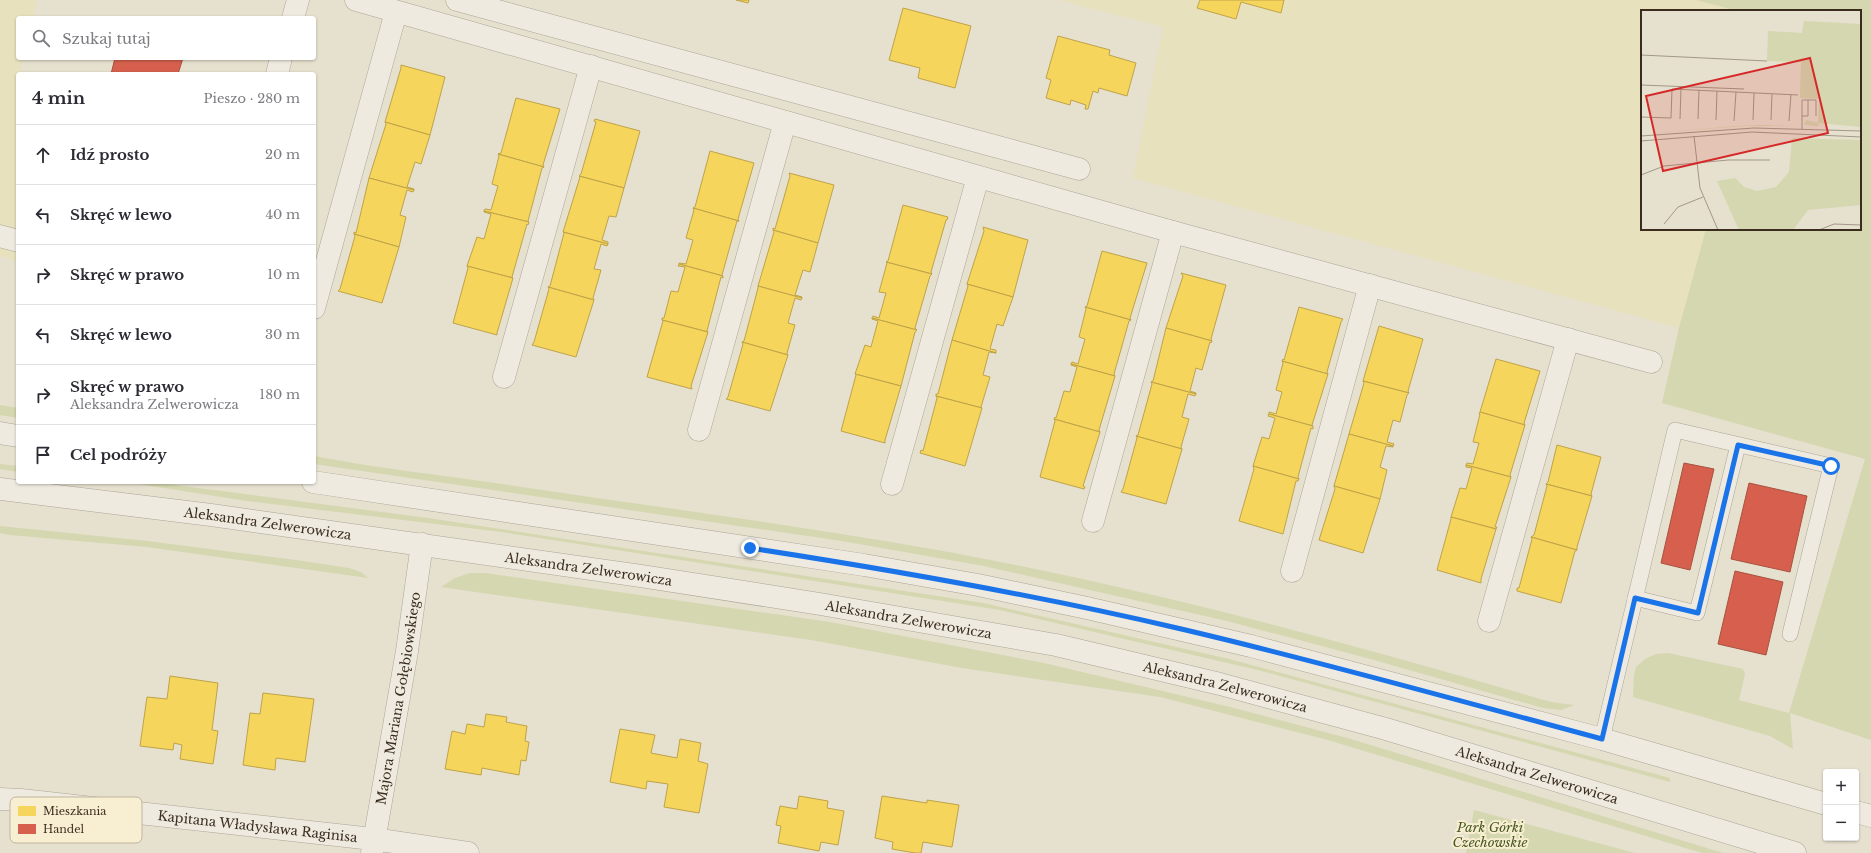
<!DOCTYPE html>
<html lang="pl">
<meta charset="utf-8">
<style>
:root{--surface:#fff;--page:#f7f7f7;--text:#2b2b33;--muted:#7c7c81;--line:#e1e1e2}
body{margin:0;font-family:"Libre Baskerville",serif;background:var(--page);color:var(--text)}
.controls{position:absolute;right:12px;bottom:12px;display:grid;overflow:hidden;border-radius:4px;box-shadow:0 1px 3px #0004}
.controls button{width:36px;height:36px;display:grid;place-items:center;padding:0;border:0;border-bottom:1px solid var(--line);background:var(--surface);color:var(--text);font:20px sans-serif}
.stop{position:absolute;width:12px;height:12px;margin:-9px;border:3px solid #1a73e8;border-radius:50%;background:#fff}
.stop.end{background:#1a73e8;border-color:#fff;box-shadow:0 1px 4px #0008}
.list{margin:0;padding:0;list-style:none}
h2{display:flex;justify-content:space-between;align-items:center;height:52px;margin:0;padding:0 16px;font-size:17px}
h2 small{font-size:13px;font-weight:400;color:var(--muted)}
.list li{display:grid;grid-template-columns:26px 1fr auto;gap:12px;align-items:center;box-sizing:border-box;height:60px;padding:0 16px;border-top:1px solid var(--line)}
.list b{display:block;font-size:15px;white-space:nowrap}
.list p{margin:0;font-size:13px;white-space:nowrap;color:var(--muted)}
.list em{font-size:13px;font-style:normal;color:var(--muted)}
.icon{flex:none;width:22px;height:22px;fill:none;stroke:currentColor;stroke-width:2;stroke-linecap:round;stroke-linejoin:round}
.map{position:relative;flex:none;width:1871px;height:853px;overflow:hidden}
.search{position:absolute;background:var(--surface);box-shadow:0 1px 3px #0004;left:16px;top:16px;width:300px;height:44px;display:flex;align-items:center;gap:10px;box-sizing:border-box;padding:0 14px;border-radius:4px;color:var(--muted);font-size:15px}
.panel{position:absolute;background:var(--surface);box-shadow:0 1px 3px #0004;left:16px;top:72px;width:300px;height:412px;border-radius:4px}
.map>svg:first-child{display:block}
.farmland{fill:#e7e1be}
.green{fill:#d4d7af}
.homes{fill:#f6d55c;stroke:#bea349}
.shops{fill:#d6604d;stroke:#a8513f}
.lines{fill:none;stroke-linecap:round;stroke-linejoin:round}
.service-casing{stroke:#aca596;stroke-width:16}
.minor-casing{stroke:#aca596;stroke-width:23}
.tertiary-casing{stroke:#aca596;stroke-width:23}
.service{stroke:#eeeae0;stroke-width:15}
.minor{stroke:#eeeae0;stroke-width:22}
.tertiary{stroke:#eeeae0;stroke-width:22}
.route{stroke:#1a73e8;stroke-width:5}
.labels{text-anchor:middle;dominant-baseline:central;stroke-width:4;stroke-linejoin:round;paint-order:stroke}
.street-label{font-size:13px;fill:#3b2d1d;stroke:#f8efd3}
.park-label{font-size:13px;font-style:italic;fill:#495923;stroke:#f8efd3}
.inset-road{fill:none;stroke:#a29887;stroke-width:1}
.view{fill:#d62828;fill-opacity:0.15;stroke:#d62828;stroke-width:2}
.inset-edge{fill:none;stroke:#3b2d1d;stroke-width:2}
.key{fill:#f8efd3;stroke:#bfb59c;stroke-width:1}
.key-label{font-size:11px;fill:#3b2d1d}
</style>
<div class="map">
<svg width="1871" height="853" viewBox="0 0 1871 853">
<rect width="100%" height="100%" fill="#e6e0ce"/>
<g class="farmland">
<path d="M 0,0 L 37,0 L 33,18 L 18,18 L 18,58 L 23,58 L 16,84 L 18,85 L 18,262 L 0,256 Z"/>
<path d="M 1059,0 L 1696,0 L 1738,11 L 1642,11 L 1642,229 L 1706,229 L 1679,328 L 1133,178 L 1163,27 Z"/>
</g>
<g class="green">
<path d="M 1696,0 L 1871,0 L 1871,740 L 1790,713 L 1793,749 L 1770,736 L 1633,697 L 1634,675 L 1636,667 L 1645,659 L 1656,654 L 1668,653 L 1743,669 L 1745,674 L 1739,700 L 1789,713 L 1865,459 L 1662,403 L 1679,328 L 1706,229 L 1860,229 L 1860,11 L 1738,11 Z"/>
<path d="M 0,405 L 18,408 L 18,418 L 0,415 Z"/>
<path d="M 314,456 C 376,468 440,475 502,484 C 630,503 758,520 885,541 C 1110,578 1332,638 1551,702 L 1574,705 L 1561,710 L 1543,708 L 1367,658 L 1227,621 L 984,566 L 842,541 L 314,464 Z"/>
<path d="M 0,464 L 18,466 L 18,472 L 0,469 Z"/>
<path d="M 126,482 L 152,482 L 428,518 L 983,603 L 1229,659 L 1670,778 L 1670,782 L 1262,671 L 1000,610 L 502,532 L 247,501 Z"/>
<path d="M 0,526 L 147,541 L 296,560 L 349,568 L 361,572 L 368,578 L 147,547 L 10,535 L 0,533 Z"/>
<path d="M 470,573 L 485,573 L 830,622 L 1044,663 L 1230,707 L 1351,739 L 1723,853 L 1702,853 L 1328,740 L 1160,697 L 962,668 L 811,640 L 441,587 L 455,578 Z"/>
<path d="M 1474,810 L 1635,853 L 1466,853 Z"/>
</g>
<g class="homes">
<path d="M 736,0 L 749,0 L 748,3 Z"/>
<path d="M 1200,0 L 1284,0 L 1281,13 L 1241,2 L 1236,19 L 1197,8 Z"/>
<path d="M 903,8 L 971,26 L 955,88 L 918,78 L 920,68 L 889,60 Z"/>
<path d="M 1058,36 L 1110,50 L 1109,55 L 1136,63 L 1127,96 L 1099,88 L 1098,93 L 1093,91 L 1088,109 L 1085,109 L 1086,105 L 1071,100 L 1070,105 L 1046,98 L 1051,80 L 1046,78 Z"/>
<path d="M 401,65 L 445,77 L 430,135 L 385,122 L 401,68 Z"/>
<path d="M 516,98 L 560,109 L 543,165 L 544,167 L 498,154 L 501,153 Z"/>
<path d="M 595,119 L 640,131 L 624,188 L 579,176 L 581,174 L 596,122 L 594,121 Z"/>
<path d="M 385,122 L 430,135 L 421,164 L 415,162 L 407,187 L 414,189 L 414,190 L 369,178 L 386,124 Z"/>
<path d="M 710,151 L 754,163 L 738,219 L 739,221 L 693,208 L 695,207 Z"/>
<path d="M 498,154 L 544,167 L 542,168 L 528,221 L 529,222 L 484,211 L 485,209 L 491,210 L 498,186 L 492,184 L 499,156 Z"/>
<path d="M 789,173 L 834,185 L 818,243 L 773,230 L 773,228 L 775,229 L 790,176 Z"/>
<path d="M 579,176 L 624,188 L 616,217 L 609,216 L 602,240 L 608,242 L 608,244 L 563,232 L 580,177 Z"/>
<path d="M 369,178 L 414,190 L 413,192 L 407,190 L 400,215 L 406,217 L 399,247 L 354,234 L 354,232 L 356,233 Z"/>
<path d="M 903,205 L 948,217 L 947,220 L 946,220 L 931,272 L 932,274 L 886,262 L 888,261 Z"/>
<path d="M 693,208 L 739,221 L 737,221 L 722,275 L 723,276 L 679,264 L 679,263 L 686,264 L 693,240 L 686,238 L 694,210 Z"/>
<path d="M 484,211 L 529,222 L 528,225 L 527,224 L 512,277 L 513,278 L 467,266 L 477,237 L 484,239 L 491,214 L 484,212 Z"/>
<path d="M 983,227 L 1028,240 L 1013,297 L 967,284 L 984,231 Z"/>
<path d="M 773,230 L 818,243 L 810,272 L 803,270 L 795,295 L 802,297 L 802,298 L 758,286 L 774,232 Z"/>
<path d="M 563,232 L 608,244 L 607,246 L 601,244 L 594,269 L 601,270 L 593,298 L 594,300 L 548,287 L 550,286 L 564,233 Z"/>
<path d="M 354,234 L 399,247 L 382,303 L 338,291 L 340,289 L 355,236 Z"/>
<path d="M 1102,251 L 1147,263 L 1130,318 L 1131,320 L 1085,307 L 1087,306 Z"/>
<path d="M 886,262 L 932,274 L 930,276 L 915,328 L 917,330 L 872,318 L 873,316 L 879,318 L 886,293 L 879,292 L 887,263 Z"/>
<path d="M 679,264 L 723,276 L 723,278 L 721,277 L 707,331 L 708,332 L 662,320 L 662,318 L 664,318 L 671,291 L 678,292 L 685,267 L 678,266 Z"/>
<path d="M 467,266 L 513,278 L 497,333 L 497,335 L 453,323 L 468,268 Z"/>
<path d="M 1181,273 L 1226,285 L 1211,339 L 1212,341 L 1166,328 L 1183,276 Z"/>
<path d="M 967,284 L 1013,297 L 1003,326 L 997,324 L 990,349 L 996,350 L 996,353 L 952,340 L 968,286 Z"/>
<path d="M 758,286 L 802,298 L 801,300 L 795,298 L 788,323 L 795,325 L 787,353 L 788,355 L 742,342 L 744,341 L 758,288 Z"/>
<path d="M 548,287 L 594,300 L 576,357 L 532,345 L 534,342 L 549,289 Z"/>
<path d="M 1085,307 L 1131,320 L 1129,321 L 1114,374 L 1115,376 L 1071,364 L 1072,362 L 1078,364 L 1085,339 L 1079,337 L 1086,309 Z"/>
<path d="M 1299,307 L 1343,319 L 1341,322 L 1327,372 L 1328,374 L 1282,361 L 1283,359 L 1284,360 Z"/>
<path d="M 872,318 L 917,330 L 915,332 L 901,386 L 855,374 L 865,345 L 871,347 L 878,321 L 872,319 Z"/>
<path d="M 662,320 L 708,332 L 691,386 L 692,389 L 647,377 L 663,321 Z"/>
<path d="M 1379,326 L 1423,339 L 1408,391 L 1409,393 L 1363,381 Z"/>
<path d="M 1166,328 L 1212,341 L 1211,343 L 1210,342 L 1202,370 L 1196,368 L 1190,391 L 1196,393 L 1196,394 L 1151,382 L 1153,381 Z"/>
<path d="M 952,340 L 996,353 L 989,352 L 983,375 L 990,377 L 981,407 L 982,408 L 936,396 L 936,394 L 938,394 Z"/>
<path d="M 742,342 L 788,355 L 770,411 L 726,399 L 728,397 L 743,344 Z"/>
<path d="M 1496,359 L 1540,371 L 1524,423 L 1525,425 L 1480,412 Z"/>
<path d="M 1282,361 L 1328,374 L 1312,425 L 1313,426 L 1269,414 L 1269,412 L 1276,414 L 1282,392 L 1276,390 L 1283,363 Z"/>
<path d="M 1071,364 L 1115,376 L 1099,430 L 1100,432 L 1054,419 L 1055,417 L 1056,418 L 1064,391 L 1070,392 L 1077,367 L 1071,365 Z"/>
<path d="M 855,374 L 901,386 L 885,440 L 885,443 L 841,431 L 856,375 Z"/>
<path d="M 1363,381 L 1409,393 L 1407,395 L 1400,422 L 1393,420 L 1387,442 L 1394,444 L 1393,446 L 1349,434 L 1364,383 Z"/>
<path d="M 1151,382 L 1196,394 L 1195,396 L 1188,394 L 1182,417 L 1189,419 L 1181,447 L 1182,449 L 1136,436 L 1138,435 L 1152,384 Z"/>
<path d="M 936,396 L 982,408 L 965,466 L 920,453 L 921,450 L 923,451 L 937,398 Z"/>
<path d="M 1480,412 L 1525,425 L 1510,475 L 1511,477 L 1466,465 L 1467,463 L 1473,464 L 1479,443 L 1473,442 L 1480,414 L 1479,414 Z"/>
<path d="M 1269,414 L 1313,426 L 1313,429 L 1311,428 L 1298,477 L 1299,479 L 1253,466 L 1262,437 L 1269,439 L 1275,418 L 1268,416 Z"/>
<path d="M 1054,419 L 1100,432 L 1083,486 L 1085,487 L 1084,489 L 1040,477 L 1055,421 Z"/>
<path d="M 1349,434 L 1393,446 L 1393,447 L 1386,446 L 1380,467 L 1387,470 L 1380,499 L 1334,486 Z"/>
<path d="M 1136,436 L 1182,449 L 1166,504 L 1121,492 L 1123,489 L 1137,438 Z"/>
<path d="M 1557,445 L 1601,457 L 1591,494 L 1592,496 L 1546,484 L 1548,482 Z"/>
<path d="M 1466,465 L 1511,477 L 1495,527 L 1497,527 L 1496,529 L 1451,517 L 1460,488 L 1466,489 L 1472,468 L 1466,467 Z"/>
<path d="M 1253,466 L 1299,479 L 1298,481 L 1296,481 L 1283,534 L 1239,521 L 1254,469 Z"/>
<path d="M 1546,484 L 1592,496 L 1577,547 L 1577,550 L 1531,537 L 1534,535 L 1547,486 Z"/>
<path d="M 1334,486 L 1380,499 L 1363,553 L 1319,540 L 1335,489 Z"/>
<path d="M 1451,517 L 1496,529 L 1481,579 L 1481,583 L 1437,570 L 1451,519 Z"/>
<path d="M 1531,537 L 1577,550 L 1575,551 L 1561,603 L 1517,591 L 1517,588 L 1519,588 L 1532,539 Z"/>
<path d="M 170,676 L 218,683 L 212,730 L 218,731 L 213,764 L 180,759 L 182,745 L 174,743 L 173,750 L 140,746 L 147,697 L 167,699 Z"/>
<path d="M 263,693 L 314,699 L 305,762 L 276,758 L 275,770 L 243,765 L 250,713 L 260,714 Z"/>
<path d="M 486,714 L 507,717 L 506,722 L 527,726 L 525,741 L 529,742 L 526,761 L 521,760 L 519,775 L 482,768 L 481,775 L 445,769 L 452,731 L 465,734 L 467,724 L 484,727 Z"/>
<path d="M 620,729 L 655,735 L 651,753 L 677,758 L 680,739 L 701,743 L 698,761 L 708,764 L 699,813 L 664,807 L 668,784 L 647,781 L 646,789 L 610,782 Z"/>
<path d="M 799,796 L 828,801 L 827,808 L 844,811 L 838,845 L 821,842 L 819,851 L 778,843 L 781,826 L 776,825 L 780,806 L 797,809 Z"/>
<path d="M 882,796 L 927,803 L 927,800 L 959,805 L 952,847 L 923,842 L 921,853 L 915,853 L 892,849 L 893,842 L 875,838 Z"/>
</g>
<g class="shops">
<path d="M 115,58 L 183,58 L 178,74 L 111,74 Z"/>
<path d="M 1684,463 L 1714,469 L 1690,570 L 1661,563 Z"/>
<path d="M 1749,483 L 1807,496 L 1790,572 L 1731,559 Z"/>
<path d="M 1735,571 L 1783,582 L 1766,655 L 1718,644 Z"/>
</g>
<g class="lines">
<g class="service-casing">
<g id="service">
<path d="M 1635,598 L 1697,613 L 1738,445"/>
<path d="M 1602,739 L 1675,430 L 1831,466 L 1790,634"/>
</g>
</g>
<g class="minor-casing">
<g id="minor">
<path d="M 356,0 L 1173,232 L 1651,362"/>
<path d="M 457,0 L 1079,169"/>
<path d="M 293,18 L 298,0"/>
<path d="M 277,74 L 281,58"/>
<path d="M 0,236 L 18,241"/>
<path d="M 314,308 L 396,12"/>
<path d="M 504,377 L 591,66"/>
<path d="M 699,430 L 785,122"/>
<path d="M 892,484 L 978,177"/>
<path d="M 1093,521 L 1173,232"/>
<path d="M 1292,571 L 1370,285"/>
<path d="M 1489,621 L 1568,339"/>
<path id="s1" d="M 0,799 L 21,800 L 373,839 L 468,853"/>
<path id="s2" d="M 372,853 L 407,651 L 422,544"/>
</g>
</g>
<g class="tertiary-casing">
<g id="tertiary">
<path d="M 0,433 L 18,436"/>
<path d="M 313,482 L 864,565 L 978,585 L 1087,608 L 1251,646 L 1602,739 L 1826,804"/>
<path id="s3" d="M 0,489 L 211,515 L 641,576 L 820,604 L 1056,645 L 1220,684 L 1386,729 L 1795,853"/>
<path d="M 1856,812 L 1871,816"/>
</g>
</g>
<use href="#service" class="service"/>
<use href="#minor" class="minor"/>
<use href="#tertiary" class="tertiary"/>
</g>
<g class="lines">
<path class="route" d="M 750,548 C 893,570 1036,595 1177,628 C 1319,661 1460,701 1602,739 L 1635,598 L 1698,613 L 1738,445 L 1831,466"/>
</g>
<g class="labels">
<g class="street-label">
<text stroke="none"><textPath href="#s3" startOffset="270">Aleksandra Zelwerowicza</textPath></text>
<text stroke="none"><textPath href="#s3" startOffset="594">Aleksandra Zelwerowicza</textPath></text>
<text stroke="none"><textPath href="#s3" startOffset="918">Aleksandra Zelwerowicza</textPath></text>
<text stroke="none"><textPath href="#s3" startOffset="1242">Aleksandra Zelwerowicza</textPath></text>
<text stroke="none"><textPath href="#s2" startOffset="157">Majora Mariana Gołębiowskiego</textPath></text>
<text stroke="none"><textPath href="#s3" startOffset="1566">Aleksandra Zelwerowicza</textPath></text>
<text stroke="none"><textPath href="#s1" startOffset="259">Kapitana Władysława Raginisa</textPath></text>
</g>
<g class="park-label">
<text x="1490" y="827">Park Górki<tspan x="1490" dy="15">Czechowskie</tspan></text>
</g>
</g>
<g transform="translate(1641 10)">
<rect width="220" height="220" fill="#e6e0ce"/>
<path d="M 163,11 L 220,14 L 220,117 L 177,113 L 178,116 L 163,115 L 165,110 L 177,113 L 178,89 L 159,88 L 160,52 L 126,51 L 127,21 L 161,23 ZM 94,116 L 119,115 L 158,116 L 103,116 L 0,124 ZM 151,128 L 220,130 L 220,195 L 167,200 L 152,220 L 98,220 L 76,171 L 94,168 L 103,177 L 116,181 L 135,177 L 148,162 Z" fill="#d4d7af"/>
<path class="inset-road" d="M 0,45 L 126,51M 0,75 L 103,79M 161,106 L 167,106 L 167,90M 0,107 L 30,108 L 31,79 L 157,85M 39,109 L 40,79M 57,109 L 58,80M 75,110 L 76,81M 112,110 L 113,83M 130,110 L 131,84M 93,111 L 95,82M 148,111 L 150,84M 161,119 L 161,90 L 175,90 L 175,106M 0,126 L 113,118 L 220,121M 53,126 L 59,178 L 77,220M 0,131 L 111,122 L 220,127M 0,165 L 23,156 L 87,150 L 129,150M 23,214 L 37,197 L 62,187M 178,220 L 193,214 L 220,215"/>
<path class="view" d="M 169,48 L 187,123 L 22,161 L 5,86 Z"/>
<rect width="220" height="220" class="inset-edge"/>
</g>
<rect x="10" y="797" width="132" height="46" rx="6" class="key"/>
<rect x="18" y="806" width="18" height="10" fill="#f6d55c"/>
<rect x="18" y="824" width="18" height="10" fill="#d6604d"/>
<g class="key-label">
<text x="43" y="815">Mieszkania</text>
<text x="43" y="833">Handel</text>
</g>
</svg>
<div class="controls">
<button>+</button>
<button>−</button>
</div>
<div class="stop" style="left:1831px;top:466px"></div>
<div class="stop end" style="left:750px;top:548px"></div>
<div class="search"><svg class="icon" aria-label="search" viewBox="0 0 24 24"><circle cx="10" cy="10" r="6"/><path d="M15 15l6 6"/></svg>Szukaj tutaj</div>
<section class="panel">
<h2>4 min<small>Pieszo · 280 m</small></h2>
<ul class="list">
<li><svg class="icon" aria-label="ahead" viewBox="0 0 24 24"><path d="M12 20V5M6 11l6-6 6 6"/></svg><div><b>Idź prosto</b></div><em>20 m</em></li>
<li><svg class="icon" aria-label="left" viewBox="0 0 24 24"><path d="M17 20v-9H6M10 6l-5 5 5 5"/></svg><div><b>Skręć w lewo</b></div><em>40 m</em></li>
<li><svg class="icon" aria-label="right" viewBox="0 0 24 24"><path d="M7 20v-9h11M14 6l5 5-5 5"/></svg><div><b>Skręć w prawo</b></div><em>10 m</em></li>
<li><svg class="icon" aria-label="left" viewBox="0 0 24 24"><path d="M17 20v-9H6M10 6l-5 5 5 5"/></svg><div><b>Skręć w lewo</b></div><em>30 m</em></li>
<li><svg class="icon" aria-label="right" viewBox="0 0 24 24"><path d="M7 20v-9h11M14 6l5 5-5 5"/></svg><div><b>Skręć w prawo</b><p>Aleksandra Zelwerowicza</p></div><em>180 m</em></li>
<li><svg class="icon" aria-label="arrive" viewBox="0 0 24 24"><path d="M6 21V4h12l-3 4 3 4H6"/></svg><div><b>Cel podróży</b></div></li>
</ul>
</section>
</div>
